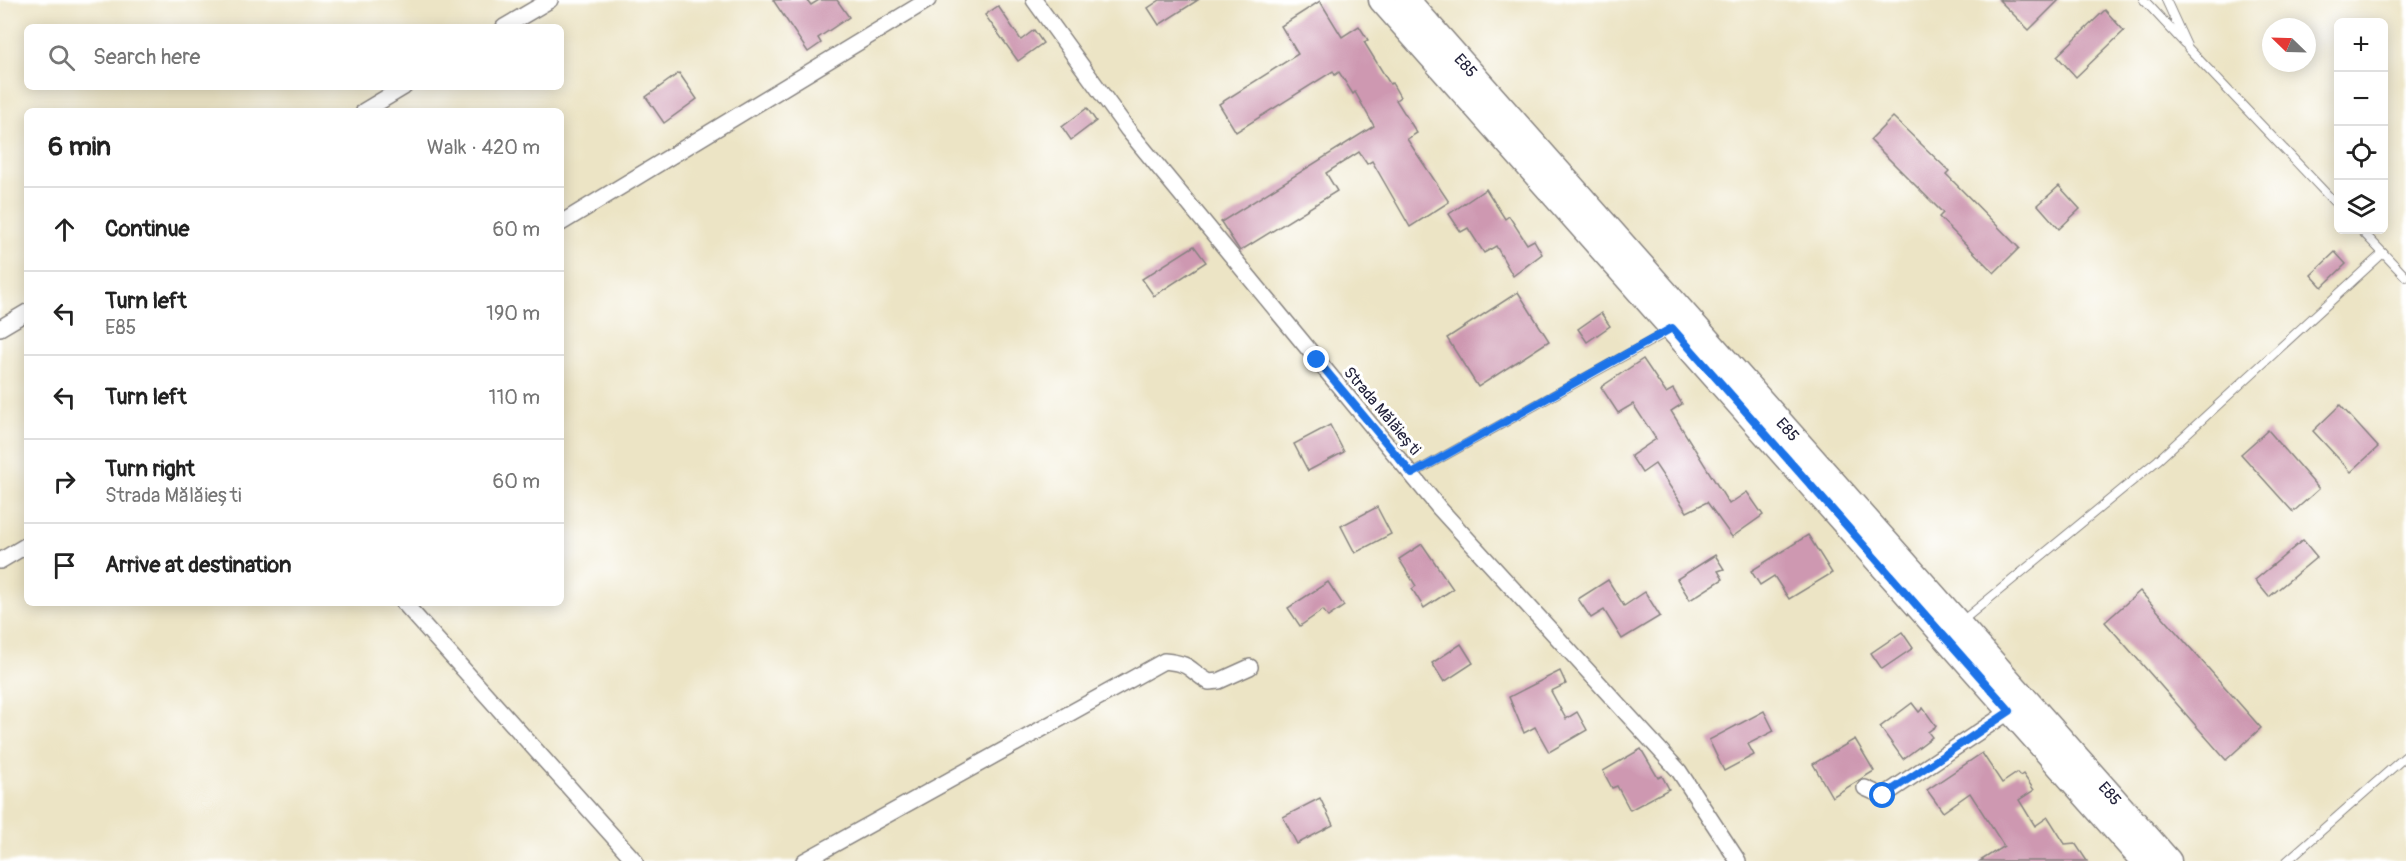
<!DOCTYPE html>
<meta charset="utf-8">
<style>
:root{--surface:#fff;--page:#f2f2f2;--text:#222;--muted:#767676;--line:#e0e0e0}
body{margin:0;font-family:Pangolin,sans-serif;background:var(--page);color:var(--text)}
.controls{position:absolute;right:18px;top:18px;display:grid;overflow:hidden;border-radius:9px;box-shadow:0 3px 15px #0003}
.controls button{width:54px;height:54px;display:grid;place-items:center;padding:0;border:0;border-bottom:2px solid var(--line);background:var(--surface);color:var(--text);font:30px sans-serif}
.compass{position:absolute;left:2262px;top:18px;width:54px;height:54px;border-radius:50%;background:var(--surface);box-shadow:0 3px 15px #0003;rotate:293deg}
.stop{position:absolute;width:18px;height:18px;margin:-14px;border:4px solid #1a73e8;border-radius:50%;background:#fff}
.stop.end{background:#1a73e8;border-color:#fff;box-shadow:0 2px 6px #0008}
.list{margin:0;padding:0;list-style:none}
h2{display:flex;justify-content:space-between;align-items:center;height:78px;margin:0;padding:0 24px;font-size:26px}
h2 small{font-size:20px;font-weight:400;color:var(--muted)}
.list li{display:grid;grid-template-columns:39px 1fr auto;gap:18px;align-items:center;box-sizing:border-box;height:84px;padding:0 24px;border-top:2px solid var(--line)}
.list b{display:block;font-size:22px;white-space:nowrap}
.list p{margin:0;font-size:20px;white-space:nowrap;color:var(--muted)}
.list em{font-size:20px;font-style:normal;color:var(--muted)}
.icon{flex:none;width:33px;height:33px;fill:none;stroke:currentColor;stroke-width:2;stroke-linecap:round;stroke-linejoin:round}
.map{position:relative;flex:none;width:2406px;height:861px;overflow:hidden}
.search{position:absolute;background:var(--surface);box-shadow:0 3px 15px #0003;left:24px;top:24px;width:540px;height:66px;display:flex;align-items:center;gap:15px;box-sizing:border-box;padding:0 21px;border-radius:9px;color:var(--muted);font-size:22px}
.panel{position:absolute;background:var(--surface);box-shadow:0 3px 15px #0003;left:24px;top:108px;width:540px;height:498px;border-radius:9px}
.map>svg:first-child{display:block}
.building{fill:#ce98b1}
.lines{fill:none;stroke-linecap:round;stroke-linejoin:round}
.lane-casing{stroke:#878380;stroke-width:10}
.street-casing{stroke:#878380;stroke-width:18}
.primary-casing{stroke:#878380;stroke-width:27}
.lane{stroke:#fff;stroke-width:8}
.street{stroke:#fff;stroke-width:15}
.primary{stroke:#fff;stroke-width:24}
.route{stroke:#1a73e8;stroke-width:8}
.labels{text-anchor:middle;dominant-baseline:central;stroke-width:6;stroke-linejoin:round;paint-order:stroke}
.street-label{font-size:16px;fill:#22223b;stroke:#fff}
</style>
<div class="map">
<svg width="2406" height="861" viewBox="0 0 2406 861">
<rect width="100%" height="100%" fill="#fff"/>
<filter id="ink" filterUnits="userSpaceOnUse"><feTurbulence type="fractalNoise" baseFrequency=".0167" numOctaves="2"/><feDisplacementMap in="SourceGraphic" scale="12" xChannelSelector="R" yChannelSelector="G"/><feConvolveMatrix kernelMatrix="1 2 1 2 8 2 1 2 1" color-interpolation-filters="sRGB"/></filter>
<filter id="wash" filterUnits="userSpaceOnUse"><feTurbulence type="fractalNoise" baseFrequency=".008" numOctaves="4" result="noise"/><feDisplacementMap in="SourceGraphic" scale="24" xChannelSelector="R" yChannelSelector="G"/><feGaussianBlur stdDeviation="1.35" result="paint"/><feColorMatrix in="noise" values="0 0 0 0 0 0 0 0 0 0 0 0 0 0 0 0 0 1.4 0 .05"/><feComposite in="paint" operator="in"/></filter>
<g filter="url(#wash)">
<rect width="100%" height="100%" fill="#ece4c5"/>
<g id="blocks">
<g class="building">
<path d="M 773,0 L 807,0 L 811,5 L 819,0 L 837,0 L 849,17 L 818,38 L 821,43 L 808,52 Z"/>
<path d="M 1160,0 L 1198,0 L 1159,25 L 1148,8 Z"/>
<path d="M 1999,0 L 2059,0 L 2029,30 Z"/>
<path d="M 1320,1 L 1342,37 L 1359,26 L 1368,40 L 1364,42 L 1390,84 L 1392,83 L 1400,97 L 1396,100 L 1417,133 L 1407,139 L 1449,202 L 1410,227 L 1372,161 L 1367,164 L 1359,152 L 1326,173 L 1337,191 L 1240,251 L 1221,222 L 1374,126 L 1355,92 L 1353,94 L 1339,72 L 1335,75 L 1333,71 L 1236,132 L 1219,104 L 1298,54 L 1281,26 Z"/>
<path d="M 998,6 L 1021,40 L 1034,30 L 1043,43 L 1018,61 L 985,15 Z"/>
<path d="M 2105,10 L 2124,31 L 2076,77 L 2057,56 Z"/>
<path d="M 679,73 L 697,99 L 664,123 L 646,97 Z"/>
<path d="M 1087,108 L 1096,121 L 1071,140 L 1062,127 Z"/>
<path d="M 1893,117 L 1949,171 L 1946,174 L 2019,248 L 1994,273 L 1939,217 L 1943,213 L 1870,140 Z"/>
<path d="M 2059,186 L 2080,209 L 2059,229 L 2038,205 Z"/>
<path d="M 1486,189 L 1505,219 L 1509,216 L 1527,244 L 1534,240 L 1542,254 L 1513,276 L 1496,246 L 1484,253 L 1468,228 L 1461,232 L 1449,214 Z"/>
<path d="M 1194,246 L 1206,262 L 1154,296 L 1142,279 Z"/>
<path d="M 2335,252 L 2346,264 L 2322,287 L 2311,275 Z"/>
<path d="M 1518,292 L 1549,341 L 1478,387 L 1447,338 Z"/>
<path d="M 1601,313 L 1610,326 L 1587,342 L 1578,329 Z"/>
<path d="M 1643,359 L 1666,393 L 1673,389 L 1682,404 L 1671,411 L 1729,504 L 1747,492 L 1763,515 L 1732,537 L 1707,502 L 1687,512 L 1655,464 L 1642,473 L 1631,456 L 1656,439 L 1633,404 L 1618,413 L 1601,387 Z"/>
<path d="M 2340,405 L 2378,447 L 2351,472 L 2313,431 Z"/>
<path d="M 1330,425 L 1344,452 L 1308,471 L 1294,444 Z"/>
<path d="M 2268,430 L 2319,489 L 2293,512 L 2241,454 Z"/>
<path d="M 1377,507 L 1391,534 L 1355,553 L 1341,526 Z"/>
<path d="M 1808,535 L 1832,573 L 1789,599 L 1774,576 L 1760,585 L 1751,571 Z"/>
<path d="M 2303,540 L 2317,557 L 2269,597 L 2255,580 Z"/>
<path d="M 1422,544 L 1453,589 L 1424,608 L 1412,589 L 1416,586 L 1399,559 Z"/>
<path d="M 1715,555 L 1724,569 L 1718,571 L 1723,579 L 1690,600 L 1677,579 Z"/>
<path d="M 1608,580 L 1624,606 L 1645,592 L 1660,616 L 1622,639 L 1604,610 L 1591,618 L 1578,599 Z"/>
<path d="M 1328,582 L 1344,606 L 1328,617 L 1323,610 L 1300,626 L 1288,608 Z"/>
<path d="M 2140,591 L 2261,728 L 2226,760 L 2105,622 Z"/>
<path d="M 1902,632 L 1913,648 L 1882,669 L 1871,653 Z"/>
<path d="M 1461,644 L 1473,663 L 1444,682 L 1432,663 Z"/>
<path d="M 1560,671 L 1566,684 L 1551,691 L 1566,719 L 1577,712 L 1587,730 L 1549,752 L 1535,727 L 1524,733 L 1509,697 Z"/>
<path d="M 1912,703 L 1919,712 L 1923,708 L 1936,726 L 1928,732 L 1932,737 L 1903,759 L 1880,727 Z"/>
<path d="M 1764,711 L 1774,731 L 1748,744 L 1754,755 L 1724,771 L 1709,740 Z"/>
<path d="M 1855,739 L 1874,771 L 1832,797 L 1813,764 Z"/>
<path d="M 1641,749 L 1658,778 L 1662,776 L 1669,789 L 1630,810 L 1617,786 L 1612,788 L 1603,771 Z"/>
<path d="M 1982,753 L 2002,783 L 2017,773 L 2020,776 L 2023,774 L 2034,790 L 2019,800 L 2035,826 L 2048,817 L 2065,844 L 2075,843 L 2087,861 L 1980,861 L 2004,846 L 1970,793 L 1943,812 L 1927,790 Z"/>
<path d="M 1320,798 L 1333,825 L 1297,844 L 1283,817 Z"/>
</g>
</g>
</g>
<g filter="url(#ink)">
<use href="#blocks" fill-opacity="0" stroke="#878380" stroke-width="1.5"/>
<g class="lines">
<g class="lane-casing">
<g id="lane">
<path d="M 2144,0 L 2184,43"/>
<path d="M 2166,0 L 2188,48 L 2338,206"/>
<path d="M 2361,230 L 2406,277"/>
<path d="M 1412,474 L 1669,331"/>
<path d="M 1962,621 L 2158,460 L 2383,253"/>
<path d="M 2287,861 L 2406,756"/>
</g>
</g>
<g class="street-casing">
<g id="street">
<path d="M 1034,0 L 1128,130 L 1440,509 L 1679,771 L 1738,861"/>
<path d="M 504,27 L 550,0"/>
<path d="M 364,111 L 404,87"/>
<path d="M 561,223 L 928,0"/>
<path d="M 0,328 L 27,312"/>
<path d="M 0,561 L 27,545"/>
<path d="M 404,603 L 635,861"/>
<path d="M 1865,788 L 1883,796 L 2010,711"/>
<path d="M 804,861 L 1164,661 C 1193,664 1187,669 1209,682 L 1219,681 L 1250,667"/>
</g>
</g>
<g class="primary-casing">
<g id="primary">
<path d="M 1381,0 L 2143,861"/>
<path id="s1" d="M 1407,0 L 2169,861"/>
</g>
</g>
<use href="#lane" class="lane"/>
<use href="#street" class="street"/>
<use href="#primary" class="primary"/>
</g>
</g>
<g class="lines" filter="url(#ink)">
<path class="route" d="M 1317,360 L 1412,474 L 1672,328 L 2010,711 L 1883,796"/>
</g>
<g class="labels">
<g class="street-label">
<text stroke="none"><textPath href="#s1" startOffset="88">E85</textPath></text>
<text transform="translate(1382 411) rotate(50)">Strada Mălăiești</text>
<text stroke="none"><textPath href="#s1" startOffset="574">E85</textPath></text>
<text stroke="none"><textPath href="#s1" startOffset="1060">E85</textPath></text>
</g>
</g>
</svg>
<div class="controls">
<button>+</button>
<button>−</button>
<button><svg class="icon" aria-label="locate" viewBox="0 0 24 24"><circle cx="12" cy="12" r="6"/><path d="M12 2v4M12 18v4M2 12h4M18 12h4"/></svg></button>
<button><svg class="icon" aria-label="layers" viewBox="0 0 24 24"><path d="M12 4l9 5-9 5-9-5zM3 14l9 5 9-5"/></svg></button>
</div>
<svg class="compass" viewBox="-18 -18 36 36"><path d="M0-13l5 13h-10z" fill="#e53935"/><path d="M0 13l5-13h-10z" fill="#767676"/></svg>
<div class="stop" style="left:1883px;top:796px"></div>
<div class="stop end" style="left:1317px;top:360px"></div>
<div class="search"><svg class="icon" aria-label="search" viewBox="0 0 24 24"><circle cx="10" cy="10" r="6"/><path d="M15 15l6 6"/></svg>Search here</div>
<section class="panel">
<h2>6 min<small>Walk · 420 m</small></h2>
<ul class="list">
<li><svg class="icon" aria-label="ahead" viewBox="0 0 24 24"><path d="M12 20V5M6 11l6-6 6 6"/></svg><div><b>Continue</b></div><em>60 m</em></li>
<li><svg class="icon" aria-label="left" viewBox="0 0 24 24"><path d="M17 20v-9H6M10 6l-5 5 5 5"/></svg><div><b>Turn left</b><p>E85</p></div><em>190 m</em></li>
<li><svg class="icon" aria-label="left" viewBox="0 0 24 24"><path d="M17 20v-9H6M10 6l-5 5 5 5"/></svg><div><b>Turn left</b></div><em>110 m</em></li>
<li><svg class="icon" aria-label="right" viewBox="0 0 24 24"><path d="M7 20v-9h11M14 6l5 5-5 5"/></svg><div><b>Turn right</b><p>Strada Mălăiești</p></div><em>60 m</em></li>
<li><svg class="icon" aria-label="arrive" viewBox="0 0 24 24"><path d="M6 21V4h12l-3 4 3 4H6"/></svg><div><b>Arrive at destination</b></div></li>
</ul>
</section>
</div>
